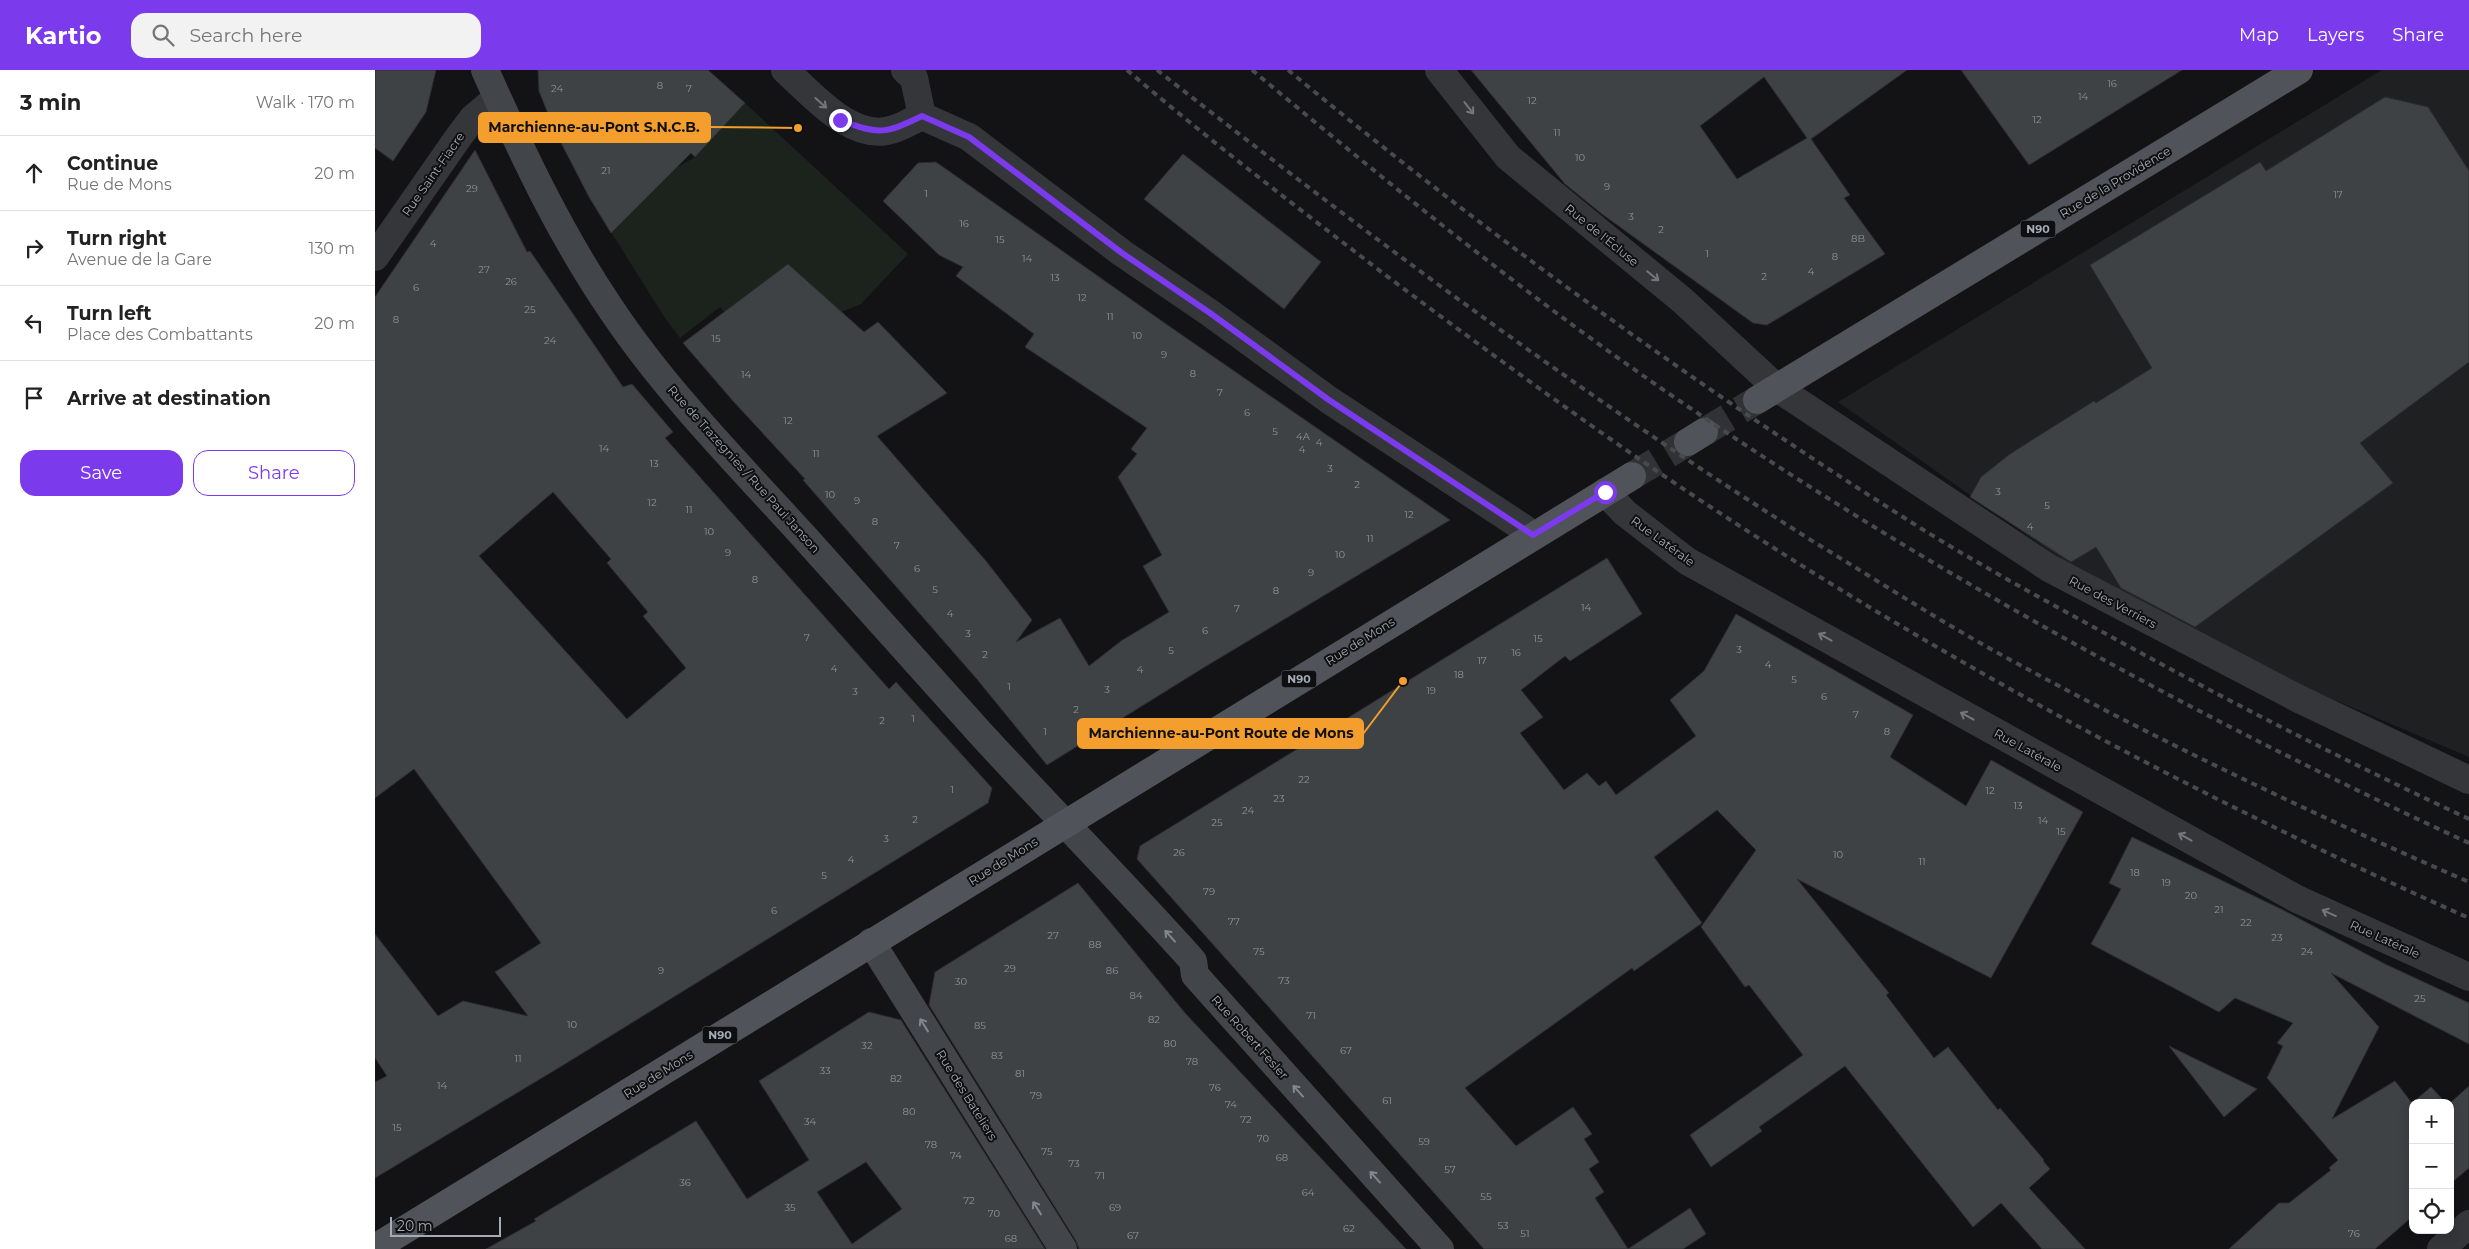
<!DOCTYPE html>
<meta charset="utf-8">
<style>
:root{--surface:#fff;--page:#f2f2f2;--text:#222;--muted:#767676;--line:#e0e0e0;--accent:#7c3aed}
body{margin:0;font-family:Montserrat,sans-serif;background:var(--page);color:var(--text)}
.controls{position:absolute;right:15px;bottom:15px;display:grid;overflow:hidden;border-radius:10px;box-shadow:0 2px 12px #0003}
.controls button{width:45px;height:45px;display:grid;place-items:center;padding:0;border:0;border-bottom:1px solid var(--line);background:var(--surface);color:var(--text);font:25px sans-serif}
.scale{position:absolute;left:15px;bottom:12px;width:111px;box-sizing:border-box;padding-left:5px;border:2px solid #a5acb6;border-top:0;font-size:14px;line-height:18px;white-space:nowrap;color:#a5acb6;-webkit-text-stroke:4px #0e0f10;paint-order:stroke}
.stop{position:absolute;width:15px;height:15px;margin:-11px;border:4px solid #7c3aed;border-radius:50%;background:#fff}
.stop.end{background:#7c3aed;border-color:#fff;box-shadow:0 1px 5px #0008}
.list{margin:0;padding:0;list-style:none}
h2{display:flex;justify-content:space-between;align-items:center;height:65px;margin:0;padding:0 20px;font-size:21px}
h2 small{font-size:16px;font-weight:400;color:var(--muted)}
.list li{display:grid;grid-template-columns:32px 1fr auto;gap:15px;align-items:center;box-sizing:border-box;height:75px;padding:0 20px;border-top:1px solid var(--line)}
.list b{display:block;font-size:19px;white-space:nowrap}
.list p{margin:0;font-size:16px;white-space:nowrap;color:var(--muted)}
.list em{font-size:16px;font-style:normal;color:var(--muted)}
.actions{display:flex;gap:10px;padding:15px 20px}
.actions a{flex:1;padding:11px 0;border:1px solid var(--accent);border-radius:15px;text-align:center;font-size:18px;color:var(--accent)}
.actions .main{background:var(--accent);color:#fff}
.icon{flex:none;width:28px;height:28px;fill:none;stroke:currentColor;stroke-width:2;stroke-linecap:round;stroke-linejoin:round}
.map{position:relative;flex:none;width:2094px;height:1179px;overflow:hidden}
header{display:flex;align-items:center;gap:30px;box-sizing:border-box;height:70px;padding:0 25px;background:var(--accent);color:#fff}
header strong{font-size:24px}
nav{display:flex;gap:28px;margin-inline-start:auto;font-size:18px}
.search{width:350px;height:45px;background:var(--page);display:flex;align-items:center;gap:12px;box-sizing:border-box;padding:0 18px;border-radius:15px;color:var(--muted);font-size:19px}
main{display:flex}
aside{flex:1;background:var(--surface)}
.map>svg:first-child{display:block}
.built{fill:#1f2022}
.green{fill:#1b231c}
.building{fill:#3f4245;stroke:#2d2e31;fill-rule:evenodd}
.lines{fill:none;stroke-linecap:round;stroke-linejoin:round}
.primary-tunnel{stroke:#303235;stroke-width:28;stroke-dasharray:28 14;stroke-linecap:butt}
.minor{stroke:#34363a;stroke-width:28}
.secondary{stroke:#42454a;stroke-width:28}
.primary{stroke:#505359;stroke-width:28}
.rail{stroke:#474a4f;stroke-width:4;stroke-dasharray:6 5;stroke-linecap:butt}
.oneway{stroke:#72777e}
.oneway2{stroke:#828890}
.route{stroke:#7c3aed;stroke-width:6}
.labels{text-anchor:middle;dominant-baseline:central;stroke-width:4;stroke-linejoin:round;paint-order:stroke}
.number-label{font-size:10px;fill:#8c929a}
.shield{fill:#0e0f10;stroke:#787d84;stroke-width:1}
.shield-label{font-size:11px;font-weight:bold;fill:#a5acb6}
.street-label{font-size:12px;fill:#a5acb6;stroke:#0e0f10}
.leader{fill:none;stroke:#f49e2d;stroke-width:2}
.callout-dot{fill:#f49e2d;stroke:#0e0f10;stroke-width:2}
.callout{fill:#f49e2d;stroke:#f49e2d;stroke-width:2}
.callout-label{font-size:14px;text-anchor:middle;font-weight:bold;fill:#111}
</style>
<header>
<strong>Kartio</strong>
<div class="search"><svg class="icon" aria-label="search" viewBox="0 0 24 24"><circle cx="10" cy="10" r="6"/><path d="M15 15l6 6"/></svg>Search here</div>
<nav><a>Map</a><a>Layers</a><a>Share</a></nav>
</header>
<main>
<aside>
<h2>3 min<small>Walk · 170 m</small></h2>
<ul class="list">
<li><svg class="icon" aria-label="ahead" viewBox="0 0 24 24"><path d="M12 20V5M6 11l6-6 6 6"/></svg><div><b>Continue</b><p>Rue de Mons</p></div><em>20 m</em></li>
<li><svg class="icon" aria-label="right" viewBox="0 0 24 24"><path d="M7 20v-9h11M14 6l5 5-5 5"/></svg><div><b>Turn right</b><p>Avenue de la Gare</p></div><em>130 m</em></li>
<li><svg class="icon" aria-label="left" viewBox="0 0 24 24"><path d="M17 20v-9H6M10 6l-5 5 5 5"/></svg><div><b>Turn left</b><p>Place des Combattants</p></div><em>20 m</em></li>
<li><svg class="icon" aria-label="arrive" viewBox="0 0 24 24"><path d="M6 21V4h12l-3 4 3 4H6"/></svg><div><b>Arrive at destination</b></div></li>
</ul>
<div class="actions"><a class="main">Save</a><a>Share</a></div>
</aside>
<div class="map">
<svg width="2094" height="1179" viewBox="0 0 2094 1179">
<rect width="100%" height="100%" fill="#131315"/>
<path class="built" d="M 2007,0 L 2094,0 L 2094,687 L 1774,551 L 1463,332 Z"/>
<path class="green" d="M 370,33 L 533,184 L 486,234 L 466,242 L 413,194 L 373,224 L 373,226 L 349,242 L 345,237 L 305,268 L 288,245 L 236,162 L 301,98 L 320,87 Z"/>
<g class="building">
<path d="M 0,0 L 61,0 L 51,42 L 18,91 L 0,78 Z"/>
<path d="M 163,0 L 333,0 L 370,33 L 320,87 L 316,83 L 236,163 L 214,127 L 180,61 L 164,21 Z"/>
<path d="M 1096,0 L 1532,0 L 1436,69 L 1475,125 L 1469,128 L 1510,184 L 1392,255 L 1378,253 L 1227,144 L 1190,114 ZM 1389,7 L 1432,68 L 1362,109 L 1325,56 Z"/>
<path d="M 1586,0 L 1807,0 L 1654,95 Z"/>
<path d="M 2010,27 L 2053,37 L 2094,101 L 2094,292 L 1985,373 L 2018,413 L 1820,557 L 1746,518 L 1721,477 L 1696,492 L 1595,427 L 1606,407 L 1635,384 L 1719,331 L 1721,333 L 1777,298 L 1715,195 L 1885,92 L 1891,101 Z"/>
<path d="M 100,80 L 152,182 L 155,181 L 248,317 L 257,314 L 298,362 L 290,368 L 514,619 L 521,612 L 617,718 L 613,733 L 190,994 L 0,1108 L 0,1012 L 12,1006 L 0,988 L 0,864 L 63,946 L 88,931 L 153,946 L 120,902 L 166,873 L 39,699 L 0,728 L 0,227 ZM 178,422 L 236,489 L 232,493 L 273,542 L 268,546 L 311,598 L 252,649 L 104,486 Z"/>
<path d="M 808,84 L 946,192 L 909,239 L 769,129 Z"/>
<path d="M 561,92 L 791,254 L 1075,450 L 828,598 L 672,695 L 601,608 L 428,410 L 430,409 L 358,331 L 308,273 L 413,194 L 489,262 L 503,252 L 572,323 L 502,366 L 611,491 L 657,550 L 641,572 L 685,548 L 714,596 L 746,571 L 794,542 L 768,496 L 787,485 L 743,407 L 762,384 L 756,379 L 772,358 L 650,277 L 659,264 L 581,206 L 588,197 L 564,185 L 508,131 L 543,93 Z"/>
<path d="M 1232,488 L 1267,544 L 1195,591 L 1190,586 L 1146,620 L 1168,647 L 1145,663 L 1189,720 L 1212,703 L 1224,716 L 1231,711 L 1241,725 L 1321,666 L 1295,630 L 1329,601 L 1361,544 L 1538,645 L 1515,687 L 1591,736 L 1616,690 L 1708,742 L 1616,908 L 1422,809 L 1514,923 L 1511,925 L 1559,988 L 1573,977 L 1623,1040 L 1625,1038 L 1669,1090 L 1668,1091 L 1675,1099 L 1654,1118 L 1710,1179 L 1667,1179 L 1626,1133 L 1598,1157 L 1470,996 L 1384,1057 L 1387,1061 L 1336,1097 L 1315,1065 L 1428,985 L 1374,915 L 1370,917 L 1326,857 L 1381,780 L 1342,740 L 1279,787 L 1327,853 L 1259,901 L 1257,898 L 1090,1018 L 1141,1076 L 1198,1037 L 1217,1064 L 1209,1069 L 1224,1092 L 1214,1099 L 1229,1122 L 1220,1128 L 1253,1179 L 1315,1138 L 1331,1164 L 1308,1179 L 1109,1179 L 762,789 L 765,776 Z"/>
<path d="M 1757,767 L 1908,840 L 2010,894 L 2094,933 L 2094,974 L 1956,903 L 2004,957 L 1957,1049 L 2020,1011 L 2037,1033 L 2056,1017 L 2071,1033 L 2038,1033 L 2038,1146 L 2000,1179 L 1854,1179 L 1904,1133 L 1914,1133 L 1956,1100 L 1954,1098 L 1963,1090 L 1892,1008 L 1908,976 L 1902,973 L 1918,953 L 1860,928 L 1844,942 L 1716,874 L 1746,819 L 1734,813 Z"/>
<path d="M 703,813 L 810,943 L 1031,1179 L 704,1179 L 701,1171 L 554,935 L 560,902 Z"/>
<path d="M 494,942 L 526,950 L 670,1179 L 111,1179 L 161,1151 L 159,1149 L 321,1051 L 372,1129 L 434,1090 L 384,1011 ZM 491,1092 L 527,1139 L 477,1174 L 442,1122 Z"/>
<path d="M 1794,976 L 1882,1019 L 1849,1047 Z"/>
<path d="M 2094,1016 L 2094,1098 L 2075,1114 L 2075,1033 Z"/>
</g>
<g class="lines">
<g class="primary-tunnel">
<path d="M 1329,362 L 1382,330"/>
<path d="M 1257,406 L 1313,372"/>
</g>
<g class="minor">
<path d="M 410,0 C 437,24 478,74 519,59 C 529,56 538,50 547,46"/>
<path d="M 530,0 L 539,8 L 547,46"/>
<path d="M 1064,0 L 1133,87 L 1307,230 L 1402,318 L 1674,498 L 1924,629 L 2094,710"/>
<path d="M 547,46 L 594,67 L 747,183 L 835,243 L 954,330 L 1159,465"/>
<path d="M 0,187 L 85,65 L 98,48 L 122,28"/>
<path d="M 1230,422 L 1250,443 L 1312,491 L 1922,829 L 2094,907"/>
<path d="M 2066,1179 L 2094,1154"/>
</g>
<g class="secondary">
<path d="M 110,0 C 147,83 185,164 236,239 C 292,323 365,396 433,471 C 491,535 548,600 606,664 C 676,740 749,814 818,891 L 820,905 L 1065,1179"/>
<path d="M 496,872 L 688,1179"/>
</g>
<g class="primary">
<path d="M 1382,330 L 1924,0"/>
<path d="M 1313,372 L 1329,362"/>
<path d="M 0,1178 L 1257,406"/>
</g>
<g class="rail">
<path d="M 752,0 C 835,71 923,138 1009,204 C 1112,281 1215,357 1322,428 C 1566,590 1826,729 2094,848"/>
<path d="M 782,0 C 996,168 1209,327 1439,472 C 1503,511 1566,552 1632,588 C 1782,670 1937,744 2094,812"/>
<path d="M 877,0 C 1013,113 1150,225 1296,325 C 1548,498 1816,645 2094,773"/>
<path d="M 913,0 C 1109,162 1314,311 1528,447 C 1592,488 1658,524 1724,560 C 1845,627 1968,690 2094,749"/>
</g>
</g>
<defs><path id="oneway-shaft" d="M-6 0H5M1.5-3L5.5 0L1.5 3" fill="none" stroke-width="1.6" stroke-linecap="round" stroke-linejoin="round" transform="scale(1.25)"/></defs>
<g class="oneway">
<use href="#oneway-shaft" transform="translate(446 33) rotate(42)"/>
<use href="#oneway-shaft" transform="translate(1094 38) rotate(52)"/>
<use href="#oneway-shaft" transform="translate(1278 206) rotate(39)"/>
<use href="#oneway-shaft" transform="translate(1450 567) rotate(-151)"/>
<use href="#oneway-shaft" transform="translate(1592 646) rotate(-151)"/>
<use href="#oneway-shaft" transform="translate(1810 767) rotate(-151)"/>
<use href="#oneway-shaft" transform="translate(1954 843) rotate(-156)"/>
</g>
<g class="oneway2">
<use href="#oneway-shaft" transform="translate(795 866) rotate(-132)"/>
<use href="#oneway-shaft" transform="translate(549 955) rotate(-122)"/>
<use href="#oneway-shaft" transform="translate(923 1021) rotate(-132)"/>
<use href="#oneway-shaft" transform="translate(1000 1107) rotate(-132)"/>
<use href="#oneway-shaft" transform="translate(662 1138) rotate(-122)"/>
</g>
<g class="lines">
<path class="route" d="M 465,50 C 504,65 510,64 547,46 L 594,67 L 747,183 L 835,243 L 954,330 L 1158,465 L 1230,422"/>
</g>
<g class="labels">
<g class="number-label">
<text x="1737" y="13">16</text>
<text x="285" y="15">8</text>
<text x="182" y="18">24</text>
<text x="314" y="18">7</text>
<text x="1708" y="26">14</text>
<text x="1157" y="30">12</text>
<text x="1662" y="49">12</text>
<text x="1182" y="62">11</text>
<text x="1205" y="87">10</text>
<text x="231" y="100">21</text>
<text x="1232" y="116">9</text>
<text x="97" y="118">29</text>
<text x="551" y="123">1</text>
<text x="1963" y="124">17</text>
<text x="1256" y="146">3</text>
<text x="589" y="153">16</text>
<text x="1286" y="159">2</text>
<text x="1483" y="168">8B</text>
<text x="625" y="169">15</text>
<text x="58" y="173">4</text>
<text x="1332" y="183">1</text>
<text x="1460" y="186">8</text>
<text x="652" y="188">14</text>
<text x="109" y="199">27</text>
<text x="1436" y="201">4</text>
<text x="1389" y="206">2</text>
<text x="680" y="207">13</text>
<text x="136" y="211">26</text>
<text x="41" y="217">6</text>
<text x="707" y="227">12</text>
<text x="155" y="239">25</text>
<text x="735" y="246">11</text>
<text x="21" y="249">8</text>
<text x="762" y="265">10</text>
<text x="341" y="268">15</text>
<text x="175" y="270">24</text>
<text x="789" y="284">9</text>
<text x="818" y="303">8</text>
<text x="371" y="304">14</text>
<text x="845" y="322">7</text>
<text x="872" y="342">6</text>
<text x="413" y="350">12</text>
<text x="900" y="361">5</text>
<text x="928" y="366">4A</text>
<text x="944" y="372">4</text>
<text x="229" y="378">14</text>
<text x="927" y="379">4</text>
<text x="441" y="383">11</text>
<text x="279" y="393">13</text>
<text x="955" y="398">3</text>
<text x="982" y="414">2</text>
<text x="1623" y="421">3</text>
<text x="455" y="424">10</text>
<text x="482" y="430">9</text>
<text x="277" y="432">12</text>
<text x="1672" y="435">5</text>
<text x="314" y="439">11</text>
<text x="1034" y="444">12</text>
<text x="500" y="451">8</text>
<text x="1655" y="456">4</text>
<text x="334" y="461">10</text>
<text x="995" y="468">11</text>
<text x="522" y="475">7</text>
<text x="353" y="482">9</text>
<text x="965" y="484">10</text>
<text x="542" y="498">6</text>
<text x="936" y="502">9</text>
<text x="380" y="509">8</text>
<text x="560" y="519">5</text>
<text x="901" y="520">8</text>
<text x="1211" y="537">14</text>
<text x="862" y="538">7</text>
<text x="575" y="543">4</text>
<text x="830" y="560">6</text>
<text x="593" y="563">3</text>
<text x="432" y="567">7</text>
<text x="1163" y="568">15</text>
<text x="1364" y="579">3</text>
<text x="796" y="580">5</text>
<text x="1141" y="582">16</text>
<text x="610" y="584">2</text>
<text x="1107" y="590">17</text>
<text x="1393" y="594">4</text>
<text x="459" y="598">4</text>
<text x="765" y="599">4</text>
<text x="1084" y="604">18</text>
<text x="1419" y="609">5</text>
<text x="634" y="616">1</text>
<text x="732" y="619">3</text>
<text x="1056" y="620">19</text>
<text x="480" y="621">3</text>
<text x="1449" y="626">6</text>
<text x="701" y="639">2</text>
<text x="1481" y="644">7</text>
<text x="538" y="648">1</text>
<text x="507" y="650">2</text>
<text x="670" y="661">1</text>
<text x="1512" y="661">8</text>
<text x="929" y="709">22</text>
<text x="577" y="719">1</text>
<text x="1615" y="720">12</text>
<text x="904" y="728">23</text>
<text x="1643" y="735">13</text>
<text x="873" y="740">24</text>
<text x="540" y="749">2</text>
<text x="1668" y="750">14</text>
<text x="842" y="752">25</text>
<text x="1686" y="761">15</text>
<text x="511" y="768">3</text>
<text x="804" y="782">26</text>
<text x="1463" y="784">10</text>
<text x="476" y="789">4</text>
<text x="1547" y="791">11</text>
<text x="1760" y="802">18</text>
<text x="449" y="805">5</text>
<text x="1791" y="812">19</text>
<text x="834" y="821">79</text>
<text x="1816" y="825">20</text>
<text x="1844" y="839">21</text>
<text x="399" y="840">6</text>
<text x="859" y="851">77</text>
<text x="1871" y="852">22</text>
<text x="678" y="865">27</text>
<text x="1902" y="867">23</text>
<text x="720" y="874">88</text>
<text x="884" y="881">75</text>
<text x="1932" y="881">24</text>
<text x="635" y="898">29</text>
<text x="286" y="900">9</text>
<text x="737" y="900">86</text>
<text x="909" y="910">73</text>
<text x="586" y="911">30</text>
<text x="761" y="925">84</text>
<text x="2045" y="928">25</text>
<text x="936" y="945">71</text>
<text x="779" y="949">82</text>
<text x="197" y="954">10</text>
<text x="605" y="955">85</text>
<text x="795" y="973">80</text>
<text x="492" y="975">32</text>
<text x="971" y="980">67</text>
<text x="622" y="985">83</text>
<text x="143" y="988">11</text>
<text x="817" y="991">78</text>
<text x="450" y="1000">33</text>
<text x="645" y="1003">81</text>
<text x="521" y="1008">82</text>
<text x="67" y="1015">14</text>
<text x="840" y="1017">76</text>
<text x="661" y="1025">79</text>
<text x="1012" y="1030">61</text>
<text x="856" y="1034">74</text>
<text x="534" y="1041">80</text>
<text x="871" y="1049">72</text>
<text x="435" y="1051">34</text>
<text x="22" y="1057">15</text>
<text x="888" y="1068">70</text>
<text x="1049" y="1071">59</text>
<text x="556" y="1074">78</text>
<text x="672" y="1081">75</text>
<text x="581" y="1085">74</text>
<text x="907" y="1087">68</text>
<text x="699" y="1093">73</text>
<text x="1075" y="1099">57</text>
<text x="725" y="1105">71</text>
<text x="310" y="1112">36</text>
<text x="933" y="1122">64</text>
<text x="1111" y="1126">55</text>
<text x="594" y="1130">72</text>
<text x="415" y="1137">35</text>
<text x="740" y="1137">69</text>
<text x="619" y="1143">70</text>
<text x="1128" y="1155">53</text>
<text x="974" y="1158">62</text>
<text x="1150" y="1163">51</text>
<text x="1979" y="1163">76</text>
<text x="758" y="1165">67</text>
<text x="636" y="1168">68</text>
</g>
<g class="shield">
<rect x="1645.5" y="150.5" width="35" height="17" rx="4"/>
<rect x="906.5" y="600.5" width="35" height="17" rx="4"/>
<rect x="327.5" y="956.5" width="35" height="17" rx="4"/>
</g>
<g class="shield-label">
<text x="1663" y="159">N90</text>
<text x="924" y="609">N90</text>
<text x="345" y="965">N90</text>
</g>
<g class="street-label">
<text transform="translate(58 104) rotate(-55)">Rue Saint-Fiacre</text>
<text transform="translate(1740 112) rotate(-31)">Rue de la Providence</text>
<text transform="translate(1227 165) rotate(39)">Rue de l'Écluse</text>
<text transform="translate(369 399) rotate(48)">Rue de Trazegnies / Rue Paul Janson</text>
<text transform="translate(1288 471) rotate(36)">Rue Latérale</text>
<text transform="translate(1738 532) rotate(28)">Rue des Verriers</text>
<text transform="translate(985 571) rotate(-32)">Rue de Mons</text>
<text transform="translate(1653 680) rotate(29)">Rue Latérale</text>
<text transform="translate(628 791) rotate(-32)">Rue de Mons</text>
<text transform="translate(2010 869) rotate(24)">Rue Latérale</text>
<text transform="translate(875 967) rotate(48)">Rue Robert Fesler</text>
<text transform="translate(283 1004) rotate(-32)">Rue de Mons</text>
<text transform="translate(592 1025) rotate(58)">Rue des Bateliers</text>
</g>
</g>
<path class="leader" d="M423 58L335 57M1028 611L988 664"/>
<g class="callout-dot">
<circle cx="423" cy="58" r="5"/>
<circle cx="1028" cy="611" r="5"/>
</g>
<g class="callout">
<rect x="104" y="43" width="231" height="29" rx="5"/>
<rect x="703" y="649" width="285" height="29" rx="5"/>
</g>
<g class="callout-label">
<text x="219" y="62">Marchienne-au-Pont S.N.C.B.</text>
<text x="846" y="668">Marchienne-au-Pont Route de Mons</text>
</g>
</svg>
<div class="controls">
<button>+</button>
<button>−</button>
<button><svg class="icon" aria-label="locate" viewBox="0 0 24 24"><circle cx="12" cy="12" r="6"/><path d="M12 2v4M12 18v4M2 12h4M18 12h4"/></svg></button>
</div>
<div class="scale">20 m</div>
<div class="stop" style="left:1230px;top:422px"></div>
<div class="stop end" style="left:465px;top:50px"></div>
</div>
</main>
